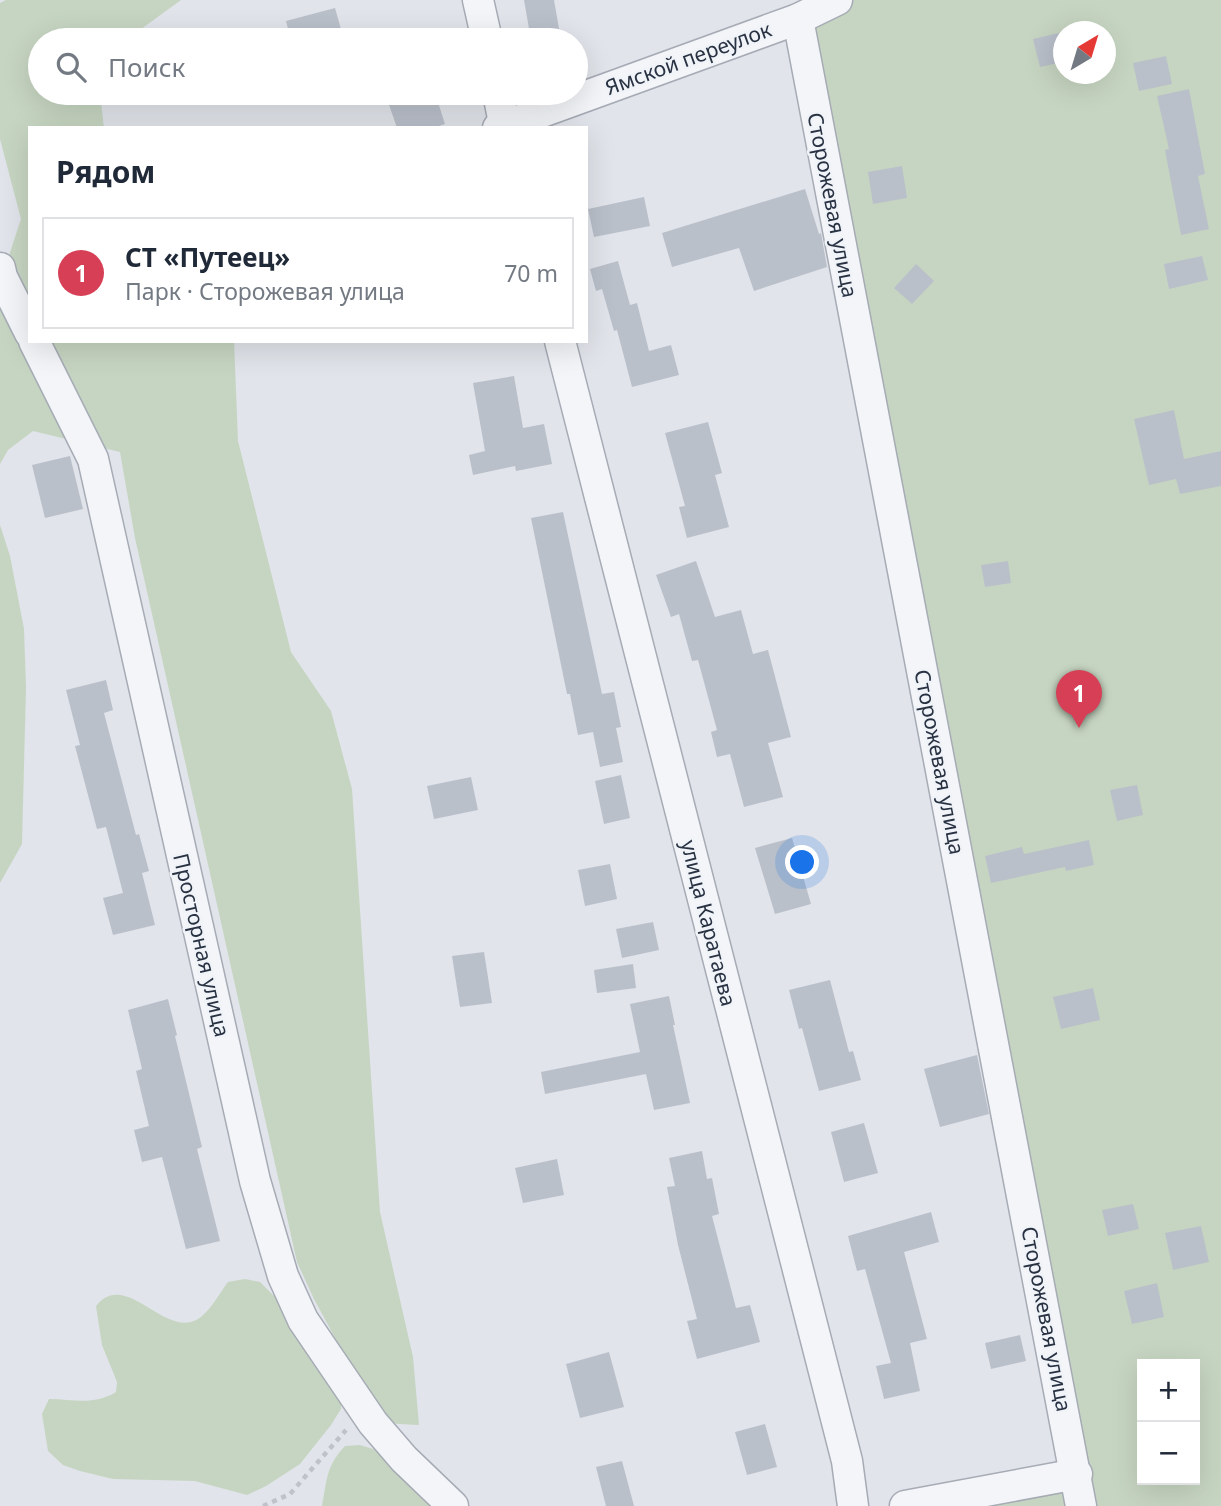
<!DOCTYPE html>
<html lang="ru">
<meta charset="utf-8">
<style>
:root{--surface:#fff;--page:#f2f2f3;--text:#1f2937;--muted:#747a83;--line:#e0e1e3;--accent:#d63f55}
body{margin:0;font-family:"Noto Sans",sans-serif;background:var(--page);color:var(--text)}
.controls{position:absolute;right:21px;bottom:21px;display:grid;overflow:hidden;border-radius:0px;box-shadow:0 7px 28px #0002}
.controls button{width:63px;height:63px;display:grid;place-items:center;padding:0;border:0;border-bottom:2px solid var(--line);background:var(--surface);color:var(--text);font:35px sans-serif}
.compass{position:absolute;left:1053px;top:21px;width:63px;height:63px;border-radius:50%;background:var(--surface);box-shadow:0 7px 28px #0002;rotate:38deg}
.you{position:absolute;left:803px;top:863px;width:24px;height:24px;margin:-18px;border:5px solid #fff;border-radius:50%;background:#1a73e8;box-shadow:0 0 0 10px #1a73e833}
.badge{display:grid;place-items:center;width:46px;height:46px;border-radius:50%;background:var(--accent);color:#fff;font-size:23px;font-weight:700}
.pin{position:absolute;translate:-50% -58px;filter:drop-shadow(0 2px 4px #0008)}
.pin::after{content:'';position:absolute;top:37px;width:24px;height:21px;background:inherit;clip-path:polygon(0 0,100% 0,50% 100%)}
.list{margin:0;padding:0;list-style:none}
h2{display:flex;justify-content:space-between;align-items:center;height:91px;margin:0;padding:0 28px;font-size:30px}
h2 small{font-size:23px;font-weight:400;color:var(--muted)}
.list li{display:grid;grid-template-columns:46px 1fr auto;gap:21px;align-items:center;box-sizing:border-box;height:112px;margin:0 14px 14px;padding:0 14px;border:2px solid var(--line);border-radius:0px}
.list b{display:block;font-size:26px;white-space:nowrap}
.list p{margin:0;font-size:23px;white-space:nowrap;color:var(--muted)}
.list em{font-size:23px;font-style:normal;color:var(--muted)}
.icon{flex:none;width:38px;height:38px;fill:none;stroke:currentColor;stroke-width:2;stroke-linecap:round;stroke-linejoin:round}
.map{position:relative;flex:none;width:1221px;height:1506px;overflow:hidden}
.search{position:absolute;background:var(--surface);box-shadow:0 7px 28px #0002;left:28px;top:28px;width:560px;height:77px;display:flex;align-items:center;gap:18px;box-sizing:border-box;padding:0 24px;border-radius:38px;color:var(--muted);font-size:26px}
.panel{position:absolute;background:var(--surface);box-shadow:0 7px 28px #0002;left:28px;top:126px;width:560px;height:217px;border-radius:0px}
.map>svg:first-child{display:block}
.green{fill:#c6d5c1;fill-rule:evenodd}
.building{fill:#bac0ca}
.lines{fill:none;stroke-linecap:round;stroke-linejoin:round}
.minor-casing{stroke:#a6abb5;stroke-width:33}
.path{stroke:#bfc2c9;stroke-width:4.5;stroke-dasharray:5 5;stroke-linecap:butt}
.minor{stroke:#f4f5f8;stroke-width:30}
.labels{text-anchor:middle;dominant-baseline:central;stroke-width:5;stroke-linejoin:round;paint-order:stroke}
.street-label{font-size:21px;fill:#283243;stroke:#f0f3f7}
</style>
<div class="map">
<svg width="1221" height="1506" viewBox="0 0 1221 1506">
<rect width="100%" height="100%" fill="#e1e4ea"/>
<g class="green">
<path d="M 6,0 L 181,0 L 126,40 L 40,40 L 40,93 L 100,93 L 104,128 L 30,128 L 30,341 L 234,341 L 238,441 L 291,652 L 331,711 L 352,789 L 380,1212 L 413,1357 L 419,1425 L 381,1423 L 314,1299 L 297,1262 L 135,538 L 120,452 L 33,431 L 8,450 L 0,464 L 0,283 L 21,219 L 0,139 L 0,3 Z"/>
<path d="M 806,0 L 1221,0 L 1221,1506 L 919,1506 L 1080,1471 L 804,92 L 788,48 L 803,40 ZM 1064,32 L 1106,32 L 1106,74 L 1064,74 ZM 1142,1364 L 1195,1364 L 1195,1480 L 1142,1480 Z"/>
<path d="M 0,525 L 10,556 L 24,629 L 26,687 L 22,844 L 0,883 Z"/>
<path d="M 245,1279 L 260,1282 L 276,1298 L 341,1394 L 341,1409 L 331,1425 L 300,1464 L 266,1486 L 247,1495 L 195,1481 L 113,1479 L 80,1471 L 63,1465 L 48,1451 L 42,1414 L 49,1399 C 74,1399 93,1406 116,1392 L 117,1382 L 102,1345 L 96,1306 C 124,1271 159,1330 191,1322 C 207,1318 218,1295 228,1282 Z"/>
<path d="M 360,1445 L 373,1449 L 442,1506 L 322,1506 C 327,1480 326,1466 345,1446 Z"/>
</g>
<g class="building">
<path d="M 524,0 L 554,0 L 561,40 L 531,40 Z"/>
<path d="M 335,8 L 344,40 L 291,40 L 286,21 Z"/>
<path d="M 1063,32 L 1063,62 L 1040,67 L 1033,39 Z"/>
<path d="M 1166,56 L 1172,84 L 1139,91 L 1133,63 Z"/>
<path d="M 1189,89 L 1205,174 L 1198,176 L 1209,229 L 1181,235 L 1165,150 L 1169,149 L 1157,96 Z"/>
<path d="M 385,93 L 435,93 L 445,124 L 433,128 L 397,128 Z"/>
<path d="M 902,166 L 907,198 L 873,204 L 868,172 Z"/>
<path d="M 805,189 L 819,234 L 821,233 L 827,267 L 754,291 L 739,248 L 672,267 L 662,233 Z"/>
<path d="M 644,197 L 650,226 L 594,237 L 588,209 Z"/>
<path d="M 1202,256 L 1208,280 L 1169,289 L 1164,264 Z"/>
<path d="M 618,261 L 630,305 L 637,303 L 649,351 L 671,345 L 679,375 L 632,387 L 617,330 L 614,331 L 602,289 L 596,291 L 590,269 Z"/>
<path d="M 916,264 L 934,281 L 912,304 L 894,288 Z"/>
<path d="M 514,376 L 523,428 L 544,424 L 552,464 L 516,471 L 515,466 L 473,475 L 469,455 L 485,451 L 473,383 Z"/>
<path d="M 1174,410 L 1184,459 L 1221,451 L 1221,486 L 1180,494 L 1176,479 L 1149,485 L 1134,419 Z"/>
<path d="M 708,422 L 722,473 L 715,475 L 729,527 L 687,538 L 679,507 L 685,506 L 665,433 Z"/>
<path d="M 70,456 L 83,509 L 45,518 L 32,465 Z"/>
<path d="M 563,512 L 602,694 L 614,692 L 621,727 L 616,728 L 623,762 L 600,767 L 593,732 L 578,735 L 570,694 L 567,694 L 531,518 Z"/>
<path d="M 696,561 L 715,617 L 741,610 L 753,654 L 768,650 L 791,737 L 768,743 L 783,797 L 744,807 L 730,754 L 717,757 L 711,732 L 717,730 L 698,660 L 692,661 L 679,614 L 671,617 L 656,575 Z"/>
<path d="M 1008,561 L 1011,583 L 985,587 L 981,565 Z"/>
<path d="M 106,680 L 113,710 L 104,713 L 136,835 L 139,834 L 149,871 L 142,873 L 155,925 L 113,935 L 103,898 L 123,893 L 106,827 L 97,829 L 75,746 L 80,745 L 66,690 Z"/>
<path d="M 621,775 L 630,818 L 604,824 L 595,781 Z"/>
<path d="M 471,777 L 478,810 L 434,819 L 427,786 Z"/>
<path d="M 1137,785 L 1143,815 L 1117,821 L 1110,790 Z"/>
<path d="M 792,838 L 811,904 L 775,914 L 755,848 Z"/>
<path d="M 1089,840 L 1094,865 L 1066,871 L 1065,867 L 991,883 L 985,856 L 1022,847 L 1024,854 Z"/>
<path d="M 610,864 L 617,899 L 585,906 L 578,870 Z"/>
<path d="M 653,922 L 659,950 L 622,958 L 616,929 Z"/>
<path d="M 484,952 L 492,1003 L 460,1007 L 452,956 Z"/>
<path d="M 633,964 L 636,988 L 597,993 L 594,970 Z"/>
<path d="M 830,980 L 849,1052 L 853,1051 L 861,1080 L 819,1091 L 802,1028 L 799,1029 L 789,990 Z"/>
<path d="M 1093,988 L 1100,1020 L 1061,1029 L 1053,997 Z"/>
<path d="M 669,996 L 675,1025 L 673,1025 L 690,1103 L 654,1110 L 646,1074 L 545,1094 L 541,1072 L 640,1052 L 630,1004 Z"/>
<path d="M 168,999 L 177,1035 L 175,1036 L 202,1147 L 197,1149 L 220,1241 L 186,1249 L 162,1157 L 142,1162 L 134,1130 L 149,1126 L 136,1071 L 142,1069 L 128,1010 Z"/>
<path d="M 977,1055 L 989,1114 L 940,1127 L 924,1069 Z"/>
<path d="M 864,1123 L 878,1173 L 844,1182 L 831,1132 Z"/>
<path d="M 702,1151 L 707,1179 L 712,1178 L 719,1214 L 712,1216 L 736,1308 L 750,1305 L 760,1342 L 697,1359 L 687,1321 L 697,1319 L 678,1245 L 667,1187 L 675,1186 L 669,1158 Z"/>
<path d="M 557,1159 L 564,1195 L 523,1203 L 515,1168 Z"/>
<path d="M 1133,1204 L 1139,1229 L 1108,1236 L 1102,1210 Z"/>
<path d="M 931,1212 L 939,1242 L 904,1252 L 927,1339 L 910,1343 L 920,1391 L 884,1399 L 876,1366 L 891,1363 L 865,1269 L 857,1271 L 848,1236 Z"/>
<path d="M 1201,1226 L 1209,1262 L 1173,1270 L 1165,1233 Z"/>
<path d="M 1157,1283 L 1164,1317 L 1132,1324 L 1124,1291 Z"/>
<path d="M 1020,1335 L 1026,1361 L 991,1369 L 985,1343 Z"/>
<path d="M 609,1352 L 624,1407 L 580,1418 L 566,1364 Z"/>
<path d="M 765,1424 L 777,1467 L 747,1475 L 735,1432 Z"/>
<path d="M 622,1461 L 634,1506 L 606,1506 L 596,1467 Z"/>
</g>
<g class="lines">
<g class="minor-casing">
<g id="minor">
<path d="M 478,0 L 487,40"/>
<path d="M 798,19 L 1081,1506"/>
<path d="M 498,93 L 505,128"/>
<path d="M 498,128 L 798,19 L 837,0"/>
<path d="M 0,268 L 2,277 L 30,333"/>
<path d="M 34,341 L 93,459 L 255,1181 L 283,1276 L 303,1320 L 373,1423 L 404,1459 L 453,1506"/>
<path d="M 560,341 L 847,1461 L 853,1506"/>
<path d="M 905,1506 L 1077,1474"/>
</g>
</g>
<path class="path" d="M 263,1506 L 290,1494 L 346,1430"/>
<use href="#minor" class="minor"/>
</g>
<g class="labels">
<g class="street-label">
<text transform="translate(688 58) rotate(-20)">Ямской переулок</text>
<text transform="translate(833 205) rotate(79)">Сторожевая улица</text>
<text transform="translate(940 762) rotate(79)">Сторожевая улица</text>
<text transform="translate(709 923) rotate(76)">улица Каратаева</text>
<text transform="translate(202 945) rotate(77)">Просторная улица</text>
<text transform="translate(1047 1319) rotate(79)">Сторожевая улица</text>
</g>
</g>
</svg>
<div class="controls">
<button>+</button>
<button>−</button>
</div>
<svg class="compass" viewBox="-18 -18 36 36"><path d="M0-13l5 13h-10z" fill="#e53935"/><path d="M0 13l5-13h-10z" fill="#747a83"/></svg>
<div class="you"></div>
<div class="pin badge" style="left:1079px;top:728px">1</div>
<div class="search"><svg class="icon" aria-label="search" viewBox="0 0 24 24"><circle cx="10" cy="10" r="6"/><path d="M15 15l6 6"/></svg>Поиск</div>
<section class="panel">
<h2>Рядом<small></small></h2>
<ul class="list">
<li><span class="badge">1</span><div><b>СТ «Путеец»</b><p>Парк · Сторожевая улица</p></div><em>70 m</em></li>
</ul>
</section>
</div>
